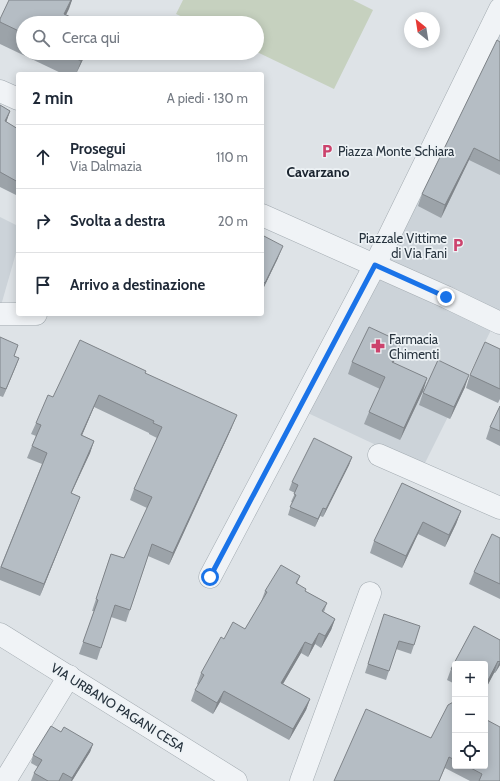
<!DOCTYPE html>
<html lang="it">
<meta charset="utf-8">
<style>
:root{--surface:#fff;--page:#f2f2f3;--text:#1f2937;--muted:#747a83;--line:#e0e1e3}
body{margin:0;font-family:Cabin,sans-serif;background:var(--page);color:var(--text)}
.controls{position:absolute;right:12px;bottom:12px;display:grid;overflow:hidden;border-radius:4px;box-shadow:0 2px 10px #0003}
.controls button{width:36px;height:36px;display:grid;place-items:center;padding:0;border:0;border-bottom:1px solid var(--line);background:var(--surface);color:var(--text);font:20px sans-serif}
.compass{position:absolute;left:404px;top:12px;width:36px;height:36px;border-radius:50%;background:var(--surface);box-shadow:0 2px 10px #0003;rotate:330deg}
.stop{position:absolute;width:12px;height:12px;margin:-9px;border:3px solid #1a73e8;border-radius:50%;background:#fff}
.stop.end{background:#1a73e8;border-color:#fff;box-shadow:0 1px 4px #0008}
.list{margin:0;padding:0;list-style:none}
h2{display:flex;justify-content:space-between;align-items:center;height:52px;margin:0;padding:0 16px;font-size:17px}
h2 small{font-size:13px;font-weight:400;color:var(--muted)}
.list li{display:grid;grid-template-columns:26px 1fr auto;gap:12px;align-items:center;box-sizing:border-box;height:64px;padding:0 16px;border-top:1px solid var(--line)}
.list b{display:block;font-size:15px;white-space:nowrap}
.list p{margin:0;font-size:13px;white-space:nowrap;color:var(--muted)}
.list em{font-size:13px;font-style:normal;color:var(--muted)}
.icon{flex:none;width:22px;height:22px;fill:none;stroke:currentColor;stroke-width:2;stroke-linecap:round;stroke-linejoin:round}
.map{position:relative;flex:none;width:500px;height:781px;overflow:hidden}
.search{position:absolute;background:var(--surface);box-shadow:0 2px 10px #0003;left:16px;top:16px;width:248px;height:44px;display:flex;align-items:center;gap:10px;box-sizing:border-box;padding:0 14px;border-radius:22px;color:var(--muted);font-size:15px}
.panel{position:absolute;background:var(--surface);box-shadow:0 2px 10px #0003;left:16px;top:72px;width:248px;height:244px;border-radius:4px}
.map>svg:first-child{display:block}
.built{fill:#ccd3d9}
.green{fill:#c6d1bf}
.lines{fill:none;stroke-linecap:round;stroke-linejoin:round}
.minor-casing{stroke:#a3abb1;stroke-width:23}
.minor{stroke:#f0f3f6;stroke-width:22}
.wall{fill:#9ca3a9}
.shaded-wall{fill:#7f8489}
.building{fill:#b5bdc4;stroke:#7f8489}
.route{stroke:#1a73e8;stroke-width:5}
.labels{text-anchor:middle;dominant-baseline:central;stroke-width:3.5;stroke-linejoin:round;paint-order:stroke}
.poi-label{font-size:13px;fill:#27333e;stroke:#edf2f5;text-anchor:start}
.street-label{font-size:13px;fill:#27333e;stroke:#edf2f5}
.neighbourhood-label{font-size:14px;font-weight:bold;fill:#1a242f;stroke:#edf2f5}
</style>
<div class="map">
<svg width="500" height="781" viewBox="0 0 500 781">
<rect width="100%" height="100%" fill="#dee3e7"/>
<g class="built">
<path d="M 500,22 L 500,333 L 493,326 L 423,467 L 295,407 Z"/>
<path d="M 0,217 L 18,226 L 18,246 L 0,309 Z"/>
</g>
<path class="green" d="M 183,0 L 353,0 L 373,10 L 334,89 L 257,52 L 257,23 L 196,23 L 176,14 Z"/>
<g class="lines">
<g class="minor-casing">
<g id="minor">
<path d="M 0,91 L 18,99"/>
<path d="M 262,215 L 446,297 L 500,323"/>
<path d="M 0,314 L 36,314"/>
<path d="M 379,455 L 500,508"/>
<path d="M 210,577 L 375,265 L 500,9"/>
<path d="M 0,634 L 236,781"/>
<path d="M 5,781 L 69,676"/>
<path d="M 301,781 L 370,593"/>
</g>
</g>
<use href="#minor" class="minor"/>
</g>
<g class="wall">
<path d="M 71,0 L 72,0 L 66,14 L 23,23 L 23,53 L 86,53 L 76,74 L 63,74 L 0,44 L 0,19 Z"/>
<path d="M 500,42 L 500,175 L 469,160 L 441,218 L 418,206 L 422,194 Z"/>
<path d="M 0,105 L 10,111 L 6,122 L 18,129 L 18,196 L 0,187 Z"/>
<path d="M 262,235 L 278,258 L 262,291 Z"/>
<path d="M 0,337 L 14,356 L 19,358 L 3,397 L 0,396 Z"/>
<path d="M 500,349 L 500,399 L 498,403 L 466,388 L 470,375 Z"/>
<path d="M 397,355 L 393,363 L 427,378 L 423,391 L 400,440 L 364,424 L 369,412 L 380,389 L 348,374 L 352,362 Z"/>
<path d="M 145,373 L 232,427 L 169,565 L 148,556 L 126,622 L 111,617 L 97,660 L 79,654 L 94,611 L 92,611 L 111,554 L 124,558 L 147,508 L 130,500 L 134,489 L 157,438 L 149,434 L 149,433 L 94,407 L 82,435 L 94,441 L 90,453 L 71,493 L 80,497 L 40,596 L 0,580 L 0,568 L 42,464 L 27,458 L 36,436 L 31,434 L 36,423 L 53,397 Z"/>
<path d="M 465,387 L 450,419 L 419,405 L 423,393 Z"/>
<path d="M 500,406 L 500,446 L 486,439 L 490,427 Z"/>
<path d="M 352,457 L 349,465 L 323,517 L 320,516 L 315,527 L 288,515 L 292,502 L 291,502 L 295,493 L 289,490 L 292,482 Z"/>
<path d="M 402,483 L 461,511 L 456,524 L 445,547 L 418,534 L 402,568 L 370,553 L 374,541 Z"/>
<path d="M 500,538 L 500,599 L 469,584 L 474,572 Z"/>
<path d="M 300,576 L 297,584 L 305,591 L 327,603 L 324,612 L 335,619 L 331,630 L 321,648 L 315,644 L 308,657 L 301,653 L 283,684 L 310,699 L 306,710 L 289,740 L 220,702 L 213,714 L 191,701 L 195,690 L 198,685 L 197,684 L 201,673 L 224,639 L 245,629 L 261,602 L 265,591 Z"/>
<path d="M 381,623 L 414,645 L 411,654 L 396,649 L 386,680 L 365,673 Z"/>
<path d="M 474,626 L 500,640 L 500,665 L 495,673 L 494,673 L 485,690 L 485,664 L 455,664 L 455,684 L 447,680 L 451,669 Z"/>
<path d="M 455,701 L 455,766 L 485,766 L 500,781 L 470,781 L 445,768 L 439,781 L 334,781 L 431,738 Z"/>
<path d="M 61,732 L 93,744 L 90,752 L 72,781 L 31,781 L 34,773 L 38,767 L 31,763 L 33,755 Z"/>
</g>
<g class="shaded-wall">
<path d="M 71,0 L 72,0 L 69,9 L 62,23 L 64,14 Z"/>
<path d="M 84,53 L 86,53 L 76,74 Z"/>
<path d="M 10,111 L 6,123 L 5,121 Z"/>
<path d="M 474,148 L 469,160 L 441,218 L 445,205 Z"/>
<path d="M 283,246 L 278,258 L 262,291 L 265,283 Z"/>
<path d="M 401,342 L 397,355 L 388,375 L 392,362 Z"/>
<path d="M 19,358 L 16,366 L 3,397 L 6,389 Z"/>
<path d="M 469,375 L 465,387 L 450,419 L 454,407 Z"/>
<path d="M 427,378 L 423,391 L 400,440 L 404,428 Z"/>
<path d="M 99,395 L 94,407 L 77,447 L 81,435 Z"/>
<path d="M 237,415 L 232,427 L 169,565 L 173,553 Z"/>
<path d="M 94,441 L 90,453 L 66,505 L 71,493 Z"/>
<path d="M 352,457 L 349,465 L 323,517 L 326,509 Z"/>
<path d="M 80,497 L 75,508 L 40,596 L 44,584 Z"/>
<path d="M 323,508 L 320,516 L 315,527 L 318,519 Z"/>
<path d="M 461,511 L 456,524 L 445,547 L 449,535 Z"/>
<path d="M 423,522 L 418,534 L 402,568 L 406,556 Z"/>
<path d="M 335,619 L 331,630 L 321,648 L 325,636 Z"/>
<path d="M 319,633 L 315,644 L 308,657 L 312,645 Z"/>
<path d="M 305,642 L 301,653 L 277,694 L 281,683 Z"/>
<path d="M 498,661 L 494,673 L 485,690 L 485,686 Z"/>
<path d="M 500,661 L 500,665 L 495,673 Z"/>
<path d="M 224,691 L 220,702 L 213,714 L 217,703 Z"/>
<path d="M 310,699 L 306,710 L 289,740 L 293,729 Z"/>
<path d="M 93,744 L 90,752 L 72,781 L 71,781 L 72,778 Z"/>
</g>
<g class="building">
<path d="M 9,0 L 71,0 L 64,14 L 84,23 L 23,23 L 23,33 L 0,22 L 0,19 Z"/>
<path d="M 497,40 L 500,42 L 500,161 L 474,148 L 445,205 L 422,194 Z"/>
<path d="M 65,53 L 84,53 L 81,61 Z"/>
<path d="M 0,105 L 10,111 L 5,121 L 18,129 L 18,182 L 0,172 Z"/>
<path d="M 262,235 L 283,246 L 265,283 L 262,281 Z"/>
<path d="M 369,327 L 401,342 L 392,362 L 427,378 L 404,428 L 369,412 L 385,377 L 352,362 Z"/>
<path d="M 0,337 L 18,345 L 14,356 L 19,358 L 6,389 L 0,387 Z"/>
<path d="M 80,340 L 146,371 L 145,373 L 237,415 L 173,553 L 152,544 L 130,610 L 115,605 L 101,648 L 83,642 L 98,600 L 96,599 L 111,554 L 124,558 L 152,497 L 134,489 L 162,427 L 153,423 L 154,421 L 99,395 L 81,435 L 94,441 L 71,493 L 80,497 L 44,584 L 1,567 L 47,453 L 32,446 L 41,425 L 36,423 L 48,395 L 53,397 Z"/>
<path d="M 485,342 L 500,349 L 500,389 L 470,375 Z"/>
<path d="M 438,360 L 469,375 L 454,407 L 423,393 Z"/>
<path d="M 500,406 L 500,431 L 490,427 Z"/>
<path d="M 314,438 L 352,457 L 326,509 L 323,508 L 318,519 L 290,507 L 296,495 L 294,494 L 298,485 L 292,482 Z"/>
<path d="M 402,483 L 461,511 L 449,535 L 423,522 L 406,556 L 374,541 Z"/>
<path d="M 492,534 L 500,538 L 500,584 L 474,572 Z"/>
<path d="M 281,565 L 300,576 L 296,583 L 306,589 L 305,591 L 327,603 L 322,611 L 335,619 L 325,636 L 319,633 L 312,645 L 305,642 L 281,683 L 310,699 L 293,729 L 224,691 L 217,703 L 195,690 L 204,675 L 201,673 L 221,637 L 224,639 L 233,622 L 245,629 L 267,592 L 265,591 Z"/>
<path d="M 384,614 L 420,626 L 414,645 L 399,641 L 389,671 L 368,664 Z"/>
<path d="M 474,626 L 500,640 L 500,661 L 499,662 L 498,661 L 485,686 L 485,664 L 455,664 L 455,671 L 451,669 Z"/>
<path d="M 455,701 L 455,760 L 449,757 L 439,781 L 334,781 L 366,709 L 431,738 L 448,705 Z"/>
<path d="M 485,719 L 500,727 L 500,781 L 479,781 L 482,774 L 467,766 L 485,766 Z"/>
<path d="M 51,726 L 61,732 L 64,727 L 93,744 L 72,778 L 63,773 L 59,781 L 48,781 L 34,773 L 42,760 L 33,755 Z"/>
</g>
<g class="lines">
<path class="route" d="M 210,577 L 375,265 L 446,297"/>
</g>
<defs>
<g id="parking-bare" transform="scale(1.08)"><path d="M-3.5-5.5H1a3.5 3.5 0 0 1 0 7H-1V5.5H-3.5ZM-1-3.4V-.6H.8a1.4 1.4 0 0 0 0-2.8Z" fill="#cc436d" stroke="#edf2f5" stroke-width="2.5" paint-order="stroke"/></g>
<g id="pharmacy-bare" transform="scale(1.08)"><path d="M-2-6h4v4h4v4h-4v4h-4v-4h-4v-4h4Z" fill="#cc436d" stroke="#edf2f5" stroke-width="2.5" paint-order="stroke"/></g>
</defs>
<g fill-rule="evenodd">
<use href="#parking-bare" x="327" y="151"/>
<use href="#parking-bare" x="458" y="245"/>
<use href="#pharmacy-bare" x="378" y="346"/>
</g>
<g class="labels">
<g class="poi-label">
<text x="338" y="151">Piazza Monte Schiara</text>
<text x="447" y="238" text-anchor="end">Piazzale Vittime<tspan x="447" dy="15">di Via Fani</tspan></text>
<text x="389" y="339">Farmacia<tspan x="389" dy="15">Chimenti</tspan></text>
</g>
<g class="street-label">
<text transform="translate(118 707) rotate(32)">VIA URBANO PAGANI CESA</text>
</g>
<g class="neighbourhood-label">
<text x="318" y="172">Cavarzano</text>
</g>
</g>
</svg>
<div class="controls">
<button>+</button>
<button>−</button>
<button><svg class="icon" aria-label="locate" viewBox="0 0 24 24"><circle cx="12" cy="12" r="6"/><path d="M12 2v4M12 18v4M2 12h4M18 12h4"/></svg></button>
</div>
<svg class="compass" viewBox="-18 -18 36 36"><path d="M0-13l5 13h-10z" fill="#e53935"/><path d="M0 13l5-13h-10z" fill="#747a83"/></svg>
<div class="stop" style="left:210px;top:577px"></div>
<div class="stop end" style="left:446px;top:297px"></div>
<div class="search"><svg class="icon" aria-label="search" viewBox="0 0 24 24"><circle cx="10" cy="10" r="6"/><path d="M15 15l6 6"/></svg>Cerca qui</div>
<section class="panel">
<h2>2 min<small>A piedi · 130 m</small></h2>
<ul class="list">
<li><svg class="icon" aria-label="ahead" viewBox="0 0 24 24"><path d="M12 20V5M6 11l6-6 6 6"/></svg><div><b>Prosegui</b><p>Via Dalmazia</p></div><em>110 m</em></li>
<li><svg class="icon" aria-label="right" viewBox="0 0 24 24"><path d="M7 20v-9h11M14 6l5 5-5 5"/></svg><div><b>Svolta a destra</b></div><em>20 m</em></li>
<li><svg class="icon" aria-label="arrive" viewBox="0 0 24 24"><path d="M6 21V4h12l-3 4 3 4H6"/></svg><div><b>Arrivo a destinazione</b></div></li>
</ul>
</section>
</div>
